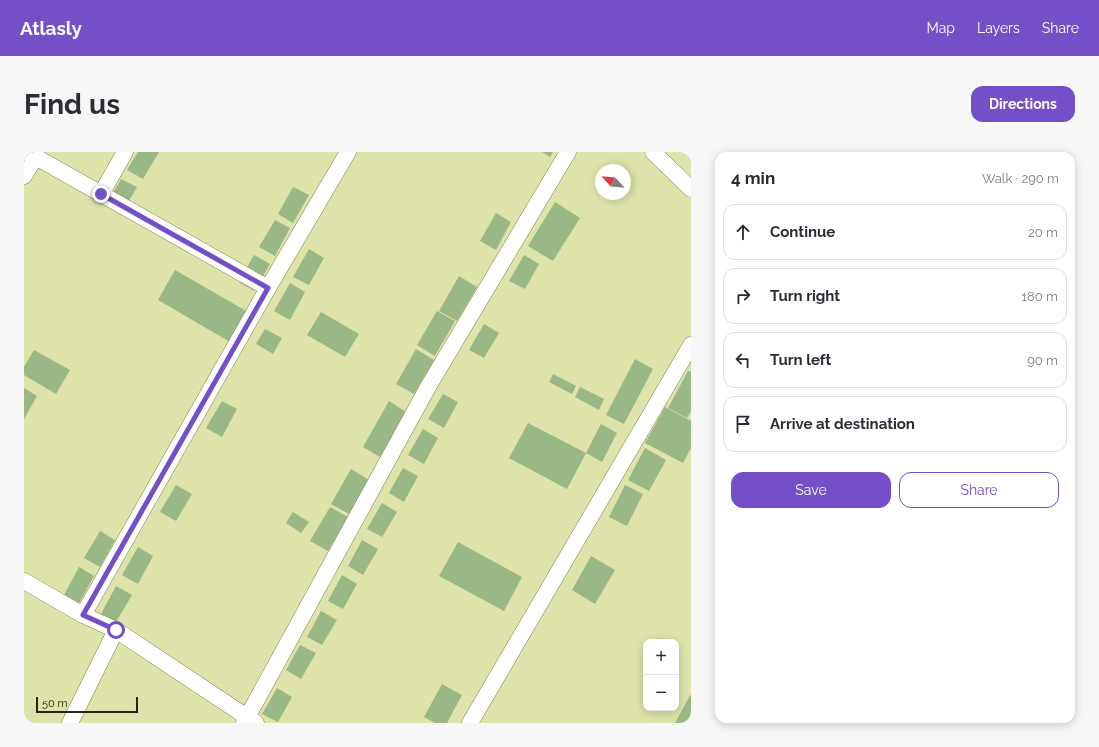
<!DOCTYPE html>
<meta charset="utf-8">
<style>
:root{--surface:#fff;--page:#f7f7f7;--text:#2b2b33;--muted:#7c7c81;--line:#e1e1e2;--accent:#734fc8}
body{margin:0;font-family:Raleway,sans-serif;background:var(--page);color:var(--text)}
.controls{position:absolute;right:12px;bottom:12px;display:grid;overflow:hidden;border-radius:8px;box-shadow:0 2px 10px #0003}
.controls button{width:36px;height:36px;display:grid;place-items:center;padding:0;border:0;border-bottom:1px solid var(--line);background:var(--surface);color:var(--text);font:20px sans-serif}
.compass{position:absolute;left:571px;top:12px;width:36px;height:36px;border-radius:50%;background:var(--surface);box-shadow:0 2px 10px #0003;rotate:296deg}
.scale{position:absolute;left:12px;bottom:10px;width:102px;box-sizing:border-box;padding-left:4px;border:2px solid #24260f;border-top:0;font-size:11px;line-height:14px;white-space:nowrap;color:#24260f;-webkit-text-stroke:3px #dde3a9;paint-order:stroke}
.stop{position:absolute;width:12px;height:12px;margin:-9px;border:3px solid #734fc8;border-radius:50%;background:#fff}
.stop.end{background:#734fc8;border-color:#fff;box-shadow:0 1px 4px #0008}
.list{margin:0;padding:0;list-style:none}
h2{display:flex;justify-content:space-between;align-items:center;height:52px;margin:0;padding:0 16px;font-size:17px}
h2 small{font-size:13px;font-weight:400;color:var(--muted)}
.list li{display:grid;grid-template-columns:26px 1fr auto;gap:12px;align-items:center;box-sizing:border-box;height:56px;margin:0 8px 8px;padding:0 8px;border:1px solid var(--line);border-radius:12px}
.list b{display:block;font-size:15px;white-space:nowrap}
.list em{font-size:13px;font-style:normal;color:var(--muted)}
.actions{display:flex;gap:8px;padding:12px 16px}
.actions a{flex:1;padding:9px 0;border:1px solid var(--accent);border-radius:12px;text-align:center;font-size:14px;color:var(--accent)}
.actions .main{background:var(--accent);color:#fff}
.icon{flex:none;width:22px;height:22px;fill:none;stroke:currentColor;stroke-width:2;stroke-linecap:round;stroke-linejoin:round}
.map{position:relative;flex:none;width:667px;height:571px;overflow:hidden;border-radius:12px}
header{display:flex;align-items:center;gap:24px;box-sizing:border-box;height:56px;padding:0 20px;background:var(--accent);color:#fff}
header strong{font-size:19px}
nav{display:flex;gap:22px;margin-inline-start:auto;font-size:14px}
.intro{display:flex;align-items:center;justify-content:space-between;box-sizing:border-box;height:96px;padding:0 24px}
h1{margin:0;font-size:28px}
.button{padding:10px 18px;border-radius:12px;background:var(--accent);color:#fff;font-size:14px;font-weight:700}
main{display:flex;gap:24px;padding:0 24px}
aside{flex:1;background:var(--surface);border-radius:12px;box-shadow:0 2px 10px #0003}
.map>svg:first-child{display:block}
.building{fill:#9ab786}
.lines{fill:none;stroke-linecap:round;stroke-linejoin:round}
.minor-casing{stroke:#7e834e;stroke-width:17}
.minor{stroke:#fff;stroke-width:16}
.route{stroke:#734fc8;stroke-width:5}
</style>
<header>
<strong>Atlasly</strong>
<nav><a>Map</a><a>Layers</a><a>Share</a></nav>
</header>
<div class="intro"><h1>Find us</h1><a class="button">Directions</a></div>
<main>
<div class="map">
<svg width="667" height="571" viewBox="0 0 667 571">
<rect width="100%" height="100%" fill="#dde3a9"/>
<g class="building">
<path d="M 114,0 L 135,0 L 119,27 L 103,18 Z"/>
<path d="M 518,0 L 529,0 L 526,5 Z"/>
<path d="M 97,27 L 113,35 L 97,63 L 82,54 Z"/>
<path d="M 269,35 L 285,43 L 269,71 L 254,62 Z"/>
<path d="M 531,50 L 556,66 L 529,109 L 504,94 Z"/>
<path d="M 472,61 L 487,70 L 472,98 L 456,89 Z"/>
<path d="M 251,68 L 266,76 L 251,104 L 235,95 Z"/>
<path d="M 285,97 L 300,106 L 285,133 L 269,125 Z"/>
<path d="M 230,103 L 246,112 L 230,139 L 215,130 Z"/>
<path d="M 500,103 L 515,112 L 501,137 L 485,129 Z"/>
<path d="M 151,118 L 224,160 L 206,190 L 134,148 Z"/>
<path d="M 435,124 L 453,135 L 433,169 L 415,159 Z"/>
<path d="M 266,131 L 281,140 L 266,168 L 250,159 Z"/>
<path d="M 413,159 L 431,169 L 411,204 L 393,193 Z"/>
<path d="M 297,160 L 335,182 L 321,205 L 283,183 Z"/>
<path d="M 460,172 L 475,181 L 460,206 L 445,198 Z"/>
<path d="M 241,177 L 258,186 L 249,202 L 232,192 Z"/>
<path d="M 392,197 L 410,208 L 390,242 L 372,232 Z"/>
<path d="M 10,198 L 46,218 L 32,242 L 0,223 L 0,215 Z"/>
<path d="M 611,207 L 629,217 L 600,272 L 582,263 Z"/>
<path d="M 664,219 L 667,220 L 667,259 L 663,266 L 644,256 Z"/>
<path d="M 529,222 L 552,234 L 548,242 L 525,230 Z"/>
<path d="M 556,235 L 580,247 L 575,258 L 551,245 Z"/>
<path d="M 0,236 L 13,244 L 0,267 Z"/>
<path d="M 419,242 L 434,250 L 420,276 L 404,267 Z"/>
<path d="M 198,249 L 213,257 L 198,285 L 182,276 Z"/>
<path d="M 365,249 L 382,260 L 356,305 L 339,295 Z"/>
<path d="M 641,255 L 667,269 L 667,296 L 659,311 L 621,291 Z"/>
<path d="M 504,271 L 562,301 L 543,337 L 485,306 Z"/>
<path d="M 577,272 L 593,281 L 578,310 L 562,301 Z"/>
<path d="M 399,277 L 414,286 L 400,312 L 384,303 Z"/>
<path d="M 621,296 L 642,308 L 625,339 L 604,328 Z"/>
<path d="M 379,316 L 394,324 L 380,350 L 365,341 Z"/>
<path d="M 327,317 L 345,328 L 325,362 L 307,352 Z"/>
<path d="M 152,333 L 168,342 L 152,369 L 136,360 Z"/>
<path d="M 601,333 L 619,342 L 603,374 L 585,365 Z"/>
<path d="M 358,351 L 373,360 L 358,385 L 343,377 Z"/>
<path d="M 306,355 L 324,365 L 304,399 L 286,389 Z"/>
<path d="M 269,360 L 285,370 L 277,381 L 262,371 Z"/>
<path d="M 76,379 L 91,388 L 76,415 L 60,406 Z"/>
<path d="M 338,388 L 354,397 L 339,423 L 324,414 Z"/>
<path d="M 434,390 L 498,425 L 480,459 L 415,424 Z"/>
<path d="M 114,395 L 129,404 L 114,432 L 98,423 Z"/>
<path d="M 567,404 L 591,418 L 571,452 L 548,438 Z"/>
<path d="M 55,415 L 70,424 L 55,451 L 40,443 Z"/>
<path d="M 318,423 L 333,432 L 319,457 L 304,449 Z"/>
<path d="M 92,434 L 108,443 L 92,470 L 77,462 Z"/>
<path d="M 297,459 L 313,468 L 298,493 L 283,485 Z"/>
<path d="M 276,493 L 292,501 L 277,527 L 262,518 Z"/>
<path d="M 418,532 L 438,543 L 423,571 L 411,571 L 400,565 Z"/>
<path d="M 253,536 L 268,545 L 254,570 L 238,562 Z"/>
<path d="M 667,542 L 667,571 L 651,571 L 662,551 Z"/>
</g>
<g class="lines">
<g class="minor-casing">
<g id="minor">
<path d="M 3,0 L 244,136"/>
<path d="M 629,0 L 667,37"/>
<path d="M 0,24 L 11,5"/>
<path d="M 77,42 L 101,0"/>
<path d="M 0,429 L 59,463 L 92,478 L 232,571"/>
<path d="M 59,463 L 244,136 L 324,0"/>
<path d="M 46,571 L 92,478"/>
<path d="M 220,571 L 404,235 L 544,0"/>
<path d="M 446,571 L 667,193"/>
</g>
</g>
<use href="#minor" class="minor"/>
</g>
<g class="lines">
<path class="route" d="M 77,42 L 244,136 L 59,463 L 92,478"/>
</g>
</svg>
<div class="controls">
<button>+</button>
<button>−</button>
</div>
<svg class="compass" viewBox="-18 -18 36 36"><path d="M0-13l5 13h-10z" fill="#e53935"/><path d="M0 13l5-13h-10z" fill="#7c7c81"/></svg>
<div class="scale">50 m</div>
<div class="stop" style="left:92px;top:478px"></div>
<div class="stop end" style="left:77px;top:42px"></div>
</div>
<aside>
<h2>4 min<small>Walk · 290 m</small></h2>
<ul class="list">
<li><svg class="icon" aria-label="ahead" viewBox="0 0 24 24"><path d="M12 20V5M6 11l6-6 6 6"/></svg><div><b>Continue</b></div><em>20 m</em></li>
<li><svg class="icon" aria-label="right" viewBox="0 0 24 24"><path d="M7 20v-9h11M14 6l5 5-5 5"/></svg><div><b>Turn right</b></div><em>180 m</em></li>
<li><svg class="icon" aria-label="left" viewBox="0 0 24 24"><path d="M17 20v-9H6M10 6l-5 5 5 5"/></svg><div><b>Turn left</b></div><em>90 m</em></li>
<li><svg class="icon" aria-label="arrive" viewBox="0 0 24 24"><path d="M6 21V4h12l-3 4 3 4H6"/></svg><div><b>Arrive at destination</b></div></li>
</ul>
<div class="actions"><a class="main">Save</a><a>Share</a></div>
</aside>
</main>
